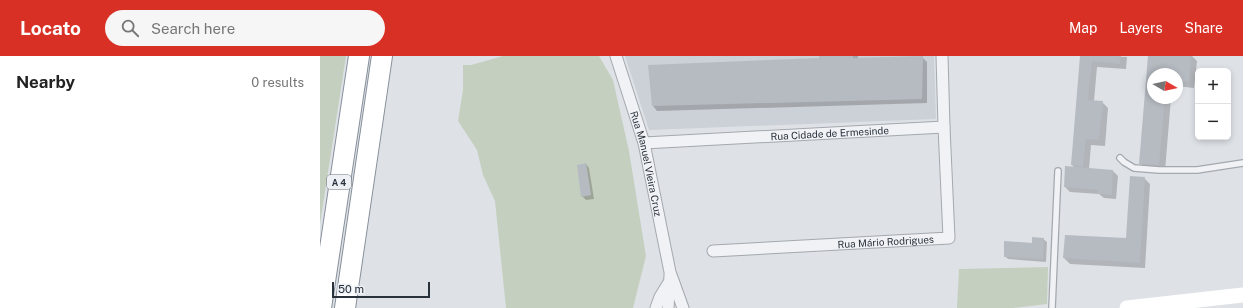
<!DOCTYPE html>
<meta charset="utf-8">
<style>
:root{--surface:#fff;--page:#f6f6f6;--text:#222;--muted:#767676;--line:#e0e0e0;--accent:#d93025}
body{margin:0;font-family:"Public Sans",sans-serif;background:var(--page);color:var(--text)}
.controls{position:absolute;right:12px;top:12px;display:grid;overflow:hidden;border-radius:6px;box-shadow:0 2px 6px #0003}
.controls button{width:36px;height:36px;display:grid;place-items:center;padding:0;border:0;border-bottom:1px solid var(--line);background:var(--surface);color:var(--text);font:20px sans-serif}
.compass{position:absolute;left:827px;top:12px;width:36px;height:36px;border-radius:50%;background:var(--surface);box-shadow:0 2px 6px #0003;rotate:99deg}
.scale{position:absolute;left:12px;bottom:10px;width:98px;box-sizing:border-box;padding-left:4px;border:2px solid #29313b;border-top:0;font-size:11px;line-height:14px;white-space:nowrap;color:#29313b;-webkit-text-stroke:3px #edf0f4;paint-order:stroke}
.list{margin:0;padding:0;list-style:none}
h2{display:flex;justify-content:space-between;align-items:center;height:52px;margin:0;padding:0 16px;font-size:17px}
h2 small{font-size:13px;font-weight:400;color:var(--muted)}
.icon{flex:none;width:22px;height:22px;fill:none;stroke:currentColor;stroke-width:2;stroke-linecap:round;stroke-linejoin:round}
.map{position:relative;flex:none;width:923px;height:252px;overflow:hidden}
header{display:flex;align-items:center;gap:24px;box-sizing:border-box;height:56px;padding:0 20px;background:var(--accent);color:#fff}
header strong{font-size:19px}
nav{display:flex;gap:22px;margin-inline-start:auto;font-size:14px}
.search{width:280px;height:36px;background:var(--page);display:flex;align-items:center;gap:10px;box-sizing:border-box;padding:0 14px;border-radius:22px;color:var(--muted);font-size:15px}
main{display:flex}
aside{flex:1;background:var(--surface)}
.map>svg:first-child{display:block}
.built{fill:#ccd1d7}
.green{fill:#c5cfc0}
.shadow{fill:#0003}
.building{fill:#b6bbc2}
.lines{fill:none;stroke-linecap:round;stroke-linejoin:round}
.service-casing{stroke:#a4a9af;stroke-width:8}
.minor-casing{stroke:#a4a9af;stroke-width:13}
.motorway-casing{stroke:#87909b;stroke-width:22}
.service{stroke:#f0f2f5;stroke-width:5.5}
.minor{stroke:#f0f2f5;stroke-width:11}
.secondary{stroke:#fff;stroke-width:15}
.motorway{stroke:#fff;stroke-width:20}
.labels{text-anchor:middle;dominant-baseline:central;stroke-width:3.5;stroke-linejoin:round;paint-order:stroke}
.shield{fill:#edf0f4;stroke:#646a72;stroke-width:1}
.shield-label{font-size:9px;font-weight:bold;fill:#29313b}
.street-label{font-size:10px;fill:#29313b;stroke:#edf0f4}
</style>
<header>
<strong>Locato</strong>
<div class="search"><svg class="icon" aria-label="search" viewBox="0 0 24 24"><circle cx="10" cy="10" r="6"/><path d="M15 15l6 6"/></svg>Search here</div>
<nav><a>Map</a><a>Layers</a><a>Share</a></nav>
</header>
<main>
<aside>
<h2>Nearby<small>0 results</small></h2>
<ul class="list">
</ul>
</aside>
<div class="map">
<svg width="923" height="252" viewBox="0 0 923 252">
<rect width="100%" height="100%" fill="#dee2e6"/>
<path class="built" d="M 305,0 L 614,0 L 616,63 L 329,74 Z"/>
<g class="green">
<path d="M 0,0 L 26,0 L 0,168 Z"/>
<path d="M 183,0 L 279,0 L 293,24 L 309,95 L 326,200 L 313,252 L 186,252 L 175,145 L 163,119 L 157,94 L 138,65 L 143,34 L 143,9 L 151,9 Z"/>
<path d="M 728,211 L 727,248 L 693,252 L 637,252 L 639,213 Z"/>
</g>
<g class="shadow">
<path d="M 500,0 L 538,0 L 538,3 L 602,1 L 607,6 L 607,47 L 337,55 L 333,50 L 499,3 Z"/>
<path d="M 761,0 L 807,1 L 806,13 L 777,11 L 774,45 L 782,46 L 788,52 L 785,90 L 771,89 L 769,113 L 793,115 L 798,120 L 796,143 L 784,142 L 779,138 L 750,136 L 745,131 L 755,112 L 752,109 Z"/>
<path d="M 829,0 L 872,0 L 877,5 L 874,32 L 857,30 L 857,18 L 833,18 L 833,42 L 851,42 L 845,115 L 826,113 L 820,107 Z"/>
<path d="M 266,108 L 269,112 L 274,143 L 266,144 L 262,140 Z"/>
<path d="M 824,122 L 830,128 L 825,212 L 750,208 L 744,202 L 807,183 Z"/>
<path d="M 723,183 L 727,186 L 726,206 L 688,203 L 685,200 Z"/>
</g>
<g class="building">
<path d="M 499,0 L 533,0 L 533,2 L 603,0 L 602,43 L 332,50 L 328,9 L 499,2 Z"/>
<path d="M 760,0 L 801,0 L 800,8 L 772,5 L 768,44 L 783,45 L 779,84 L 766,83 L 763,111 L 751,109 Z"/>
<path d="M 828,0 L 871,0 L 869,26 L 857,25 L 857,18 L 833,18 L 833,42 L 845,42 L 839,109 L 819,108 Z"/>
<path d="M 266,107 L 271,139 L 261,141 L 257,109 Z"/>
<path d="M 745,110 L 793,114 L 792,139 L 778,138 L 778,134 L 744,131 Z"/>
<path d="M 810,120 L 825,121 L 820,207 L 743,202 L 745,179 L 806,182 Z"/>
<path d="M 712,181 L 724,182 L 723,203 L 684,201 L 684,185 L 712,187 Z"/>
</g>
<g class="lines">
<g class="service-casing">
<g id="service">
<path d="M 800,102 L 804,106 L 814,112 L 839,114 L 877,114 L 923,107"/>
<path d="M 732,252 L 738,115"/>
</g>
</g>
<g class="minor-casing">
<g id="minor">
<path id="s1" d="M 296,0 L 324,87 L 350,216 L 363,252"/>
<path id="s2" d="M 324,87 L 624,71"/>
<path id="s3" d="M 393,195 L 629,182 L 624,71 L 622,0"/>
<path d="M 336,252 L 340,241 L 348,228"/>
<path d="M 348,252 L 350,219"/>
</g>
</g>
<g class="motorway-casing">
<g id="motorway">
<path d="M 1,252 L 39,0"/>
<path d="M 25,252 L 62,0"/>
</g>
</g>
<use href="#service" class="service"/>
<use href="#minor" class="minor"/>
<path class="secondary" d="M 807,252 L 923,239"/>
<use href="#motorway" class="motorway"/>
</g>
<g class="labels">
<rect class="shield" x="7" y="119" width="24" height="14" rx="3"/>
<g class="shield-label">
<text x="19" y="126">A 4</text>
</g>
<g class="street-label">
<text stroke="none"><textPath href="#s2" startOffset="186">Rua Cidade de Ermesinde</textPath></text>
<text stroke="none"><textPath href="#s1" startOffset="112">Rua Manuel Vieira Cruz</textPath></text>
<text stroke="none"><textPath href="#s3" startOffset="173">Rua Mário Rodrigues</textPath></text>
</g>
</g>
</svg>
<div class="controls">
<button>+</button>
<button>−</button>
</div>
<svg class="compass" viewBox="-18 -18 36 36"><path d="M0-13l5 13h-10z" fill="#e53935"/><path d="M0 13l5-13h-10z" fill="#767676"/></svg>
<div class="scale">50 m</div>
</div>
</main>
